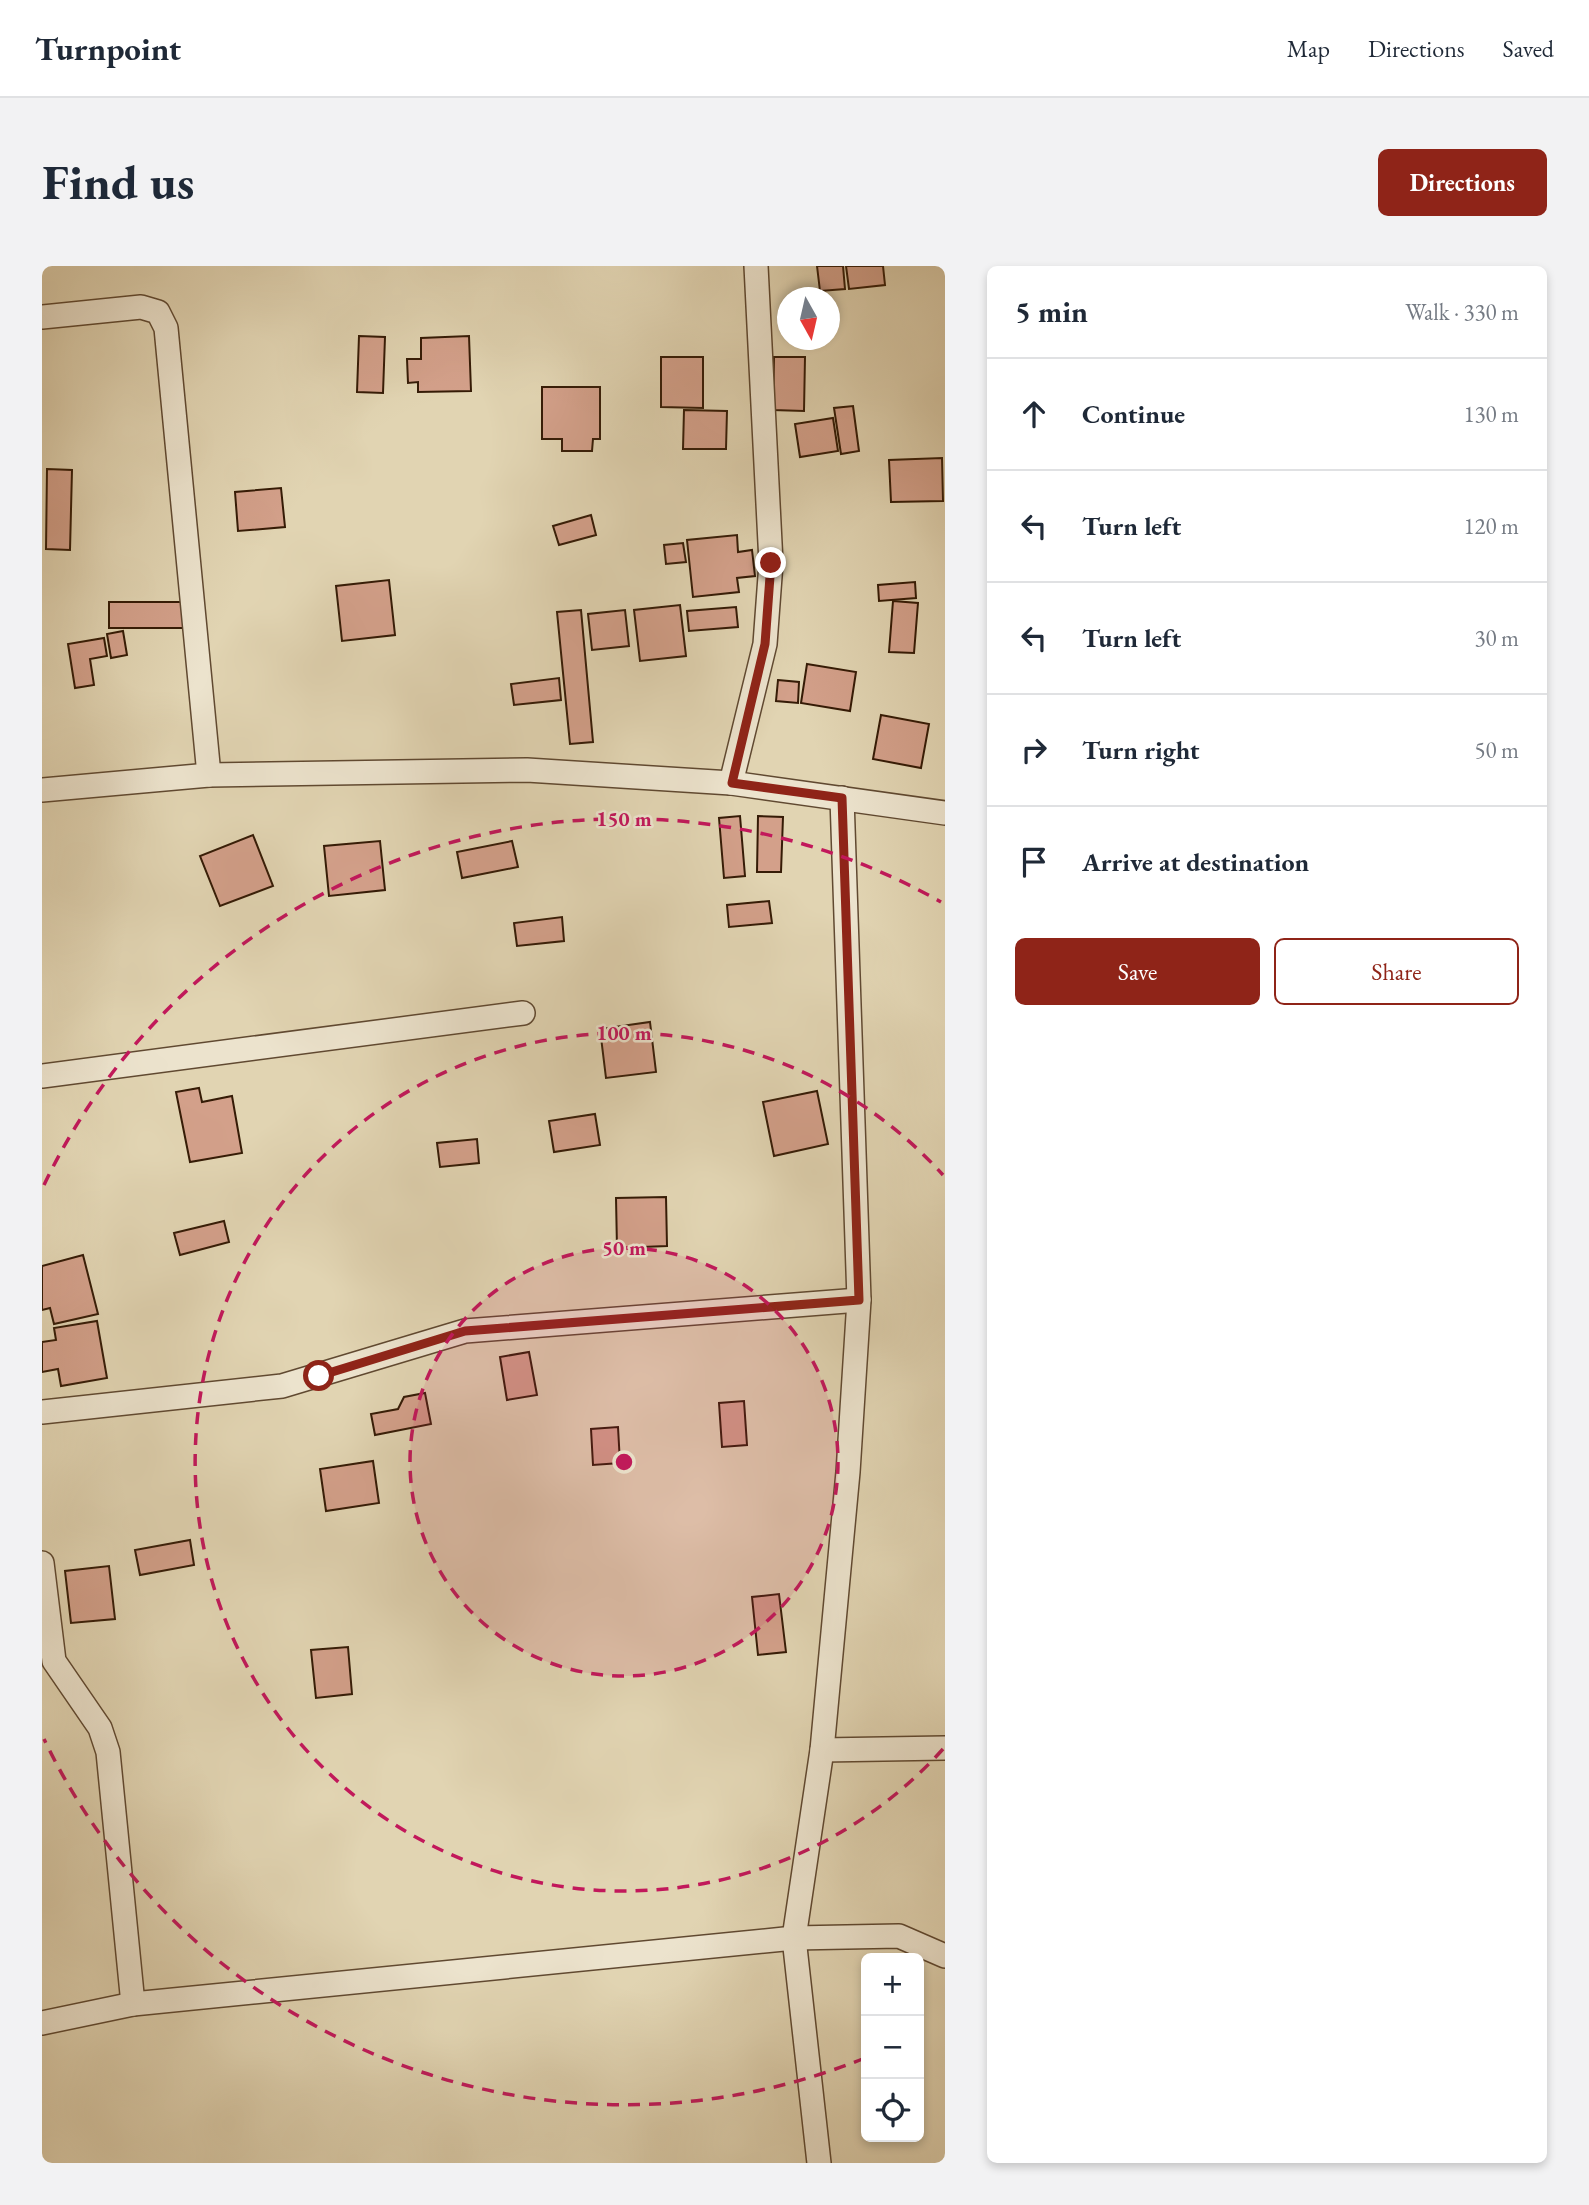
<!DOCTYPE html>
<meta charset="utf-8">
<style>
:root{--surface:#fff;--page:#f2f2f3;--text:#1f2937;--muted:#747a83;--line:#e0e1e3;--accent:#8f2418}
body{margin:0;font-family:"EB Garamond",serif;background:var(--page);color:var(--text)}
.controls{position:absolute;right:21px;bottom:21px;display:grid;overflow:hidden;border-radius:10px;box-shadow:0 4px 10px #0003}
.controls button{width:63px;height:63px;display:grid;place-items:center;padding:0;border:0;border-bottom:2px solid var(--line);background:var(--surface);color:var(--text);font:35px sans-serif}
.compass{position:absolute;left:735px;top:21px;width:63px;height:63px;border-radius:50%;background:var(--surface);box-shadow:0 4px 10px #0003;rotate:172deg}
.stop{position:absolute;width:21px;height:21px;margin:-16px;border:5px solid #8f2418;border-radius:50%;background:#fff}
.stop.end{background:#8f2418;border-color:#fff;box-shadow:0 2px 7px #0008}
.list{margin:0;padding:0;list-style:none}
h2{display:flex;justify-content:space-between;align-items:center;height:91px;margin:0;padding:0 28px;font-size:30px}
h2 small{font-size:23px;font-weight:400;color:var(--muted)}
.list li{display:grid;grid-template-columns:46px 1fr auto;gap:21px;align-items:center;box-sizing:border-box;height:112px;padding:0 28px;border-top:2px solid var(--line)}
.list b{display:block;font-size:26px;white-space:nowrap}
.list em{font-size:23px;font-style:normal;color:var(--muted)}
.actions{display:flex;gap:14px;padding:21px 28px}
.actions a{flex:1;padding:16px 0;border:2px solid var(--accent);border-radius:10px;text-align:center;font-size:24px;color:var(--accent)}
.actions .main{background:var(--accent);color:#fff}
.icon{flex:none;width:38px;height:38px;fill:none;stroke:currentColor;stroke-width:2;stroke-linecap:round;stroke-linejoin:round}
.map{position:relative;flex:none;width:903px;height:1897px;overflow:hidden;border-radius:10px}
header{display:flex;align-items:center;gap:42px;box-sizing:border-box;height:98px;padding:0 35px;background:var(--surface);border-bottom:2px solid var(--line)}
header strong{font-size:33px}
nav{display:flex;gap:38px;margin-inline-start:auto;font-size:24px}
.intro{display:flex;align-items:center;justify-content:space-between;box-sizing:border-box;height:168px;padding:0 42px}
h1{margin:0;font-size:49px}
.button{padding:18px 32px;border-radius:10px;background:var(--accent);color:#fff;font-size:24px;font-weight:700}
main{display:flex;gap:42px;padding:0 42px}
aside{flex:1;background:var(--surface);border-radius:10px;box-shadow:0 4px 10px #0003}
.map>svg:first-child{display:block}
.building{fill:#d3a08a;stroke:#351b06;stroke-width:2}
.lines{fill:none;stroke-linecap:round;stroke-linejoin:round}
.minor-casing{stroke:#604931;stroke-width:26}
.minor{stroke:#ece3cd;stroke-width:23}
.route{stroke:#8f2418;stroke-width:9}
.ring{fill:none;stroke:#c2185b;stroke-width:3.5;stroke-dasharray:12 9}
.centre{fill:#c2185b;stroke:#ece3cd;stroke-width:3.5}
.ring-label{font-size:21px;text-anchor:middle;font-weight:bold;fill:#c2185b;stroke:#ece3cd;stroke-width:5;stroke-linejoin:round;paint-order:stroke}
</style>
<header>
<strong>Turnpoint</strong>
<nav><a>Map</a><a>Directions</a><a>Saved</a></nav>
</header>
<div class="intro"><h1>Find us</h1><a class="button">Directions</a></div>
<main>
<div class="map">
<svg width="903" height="1897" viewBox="0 0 903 1897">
<rect width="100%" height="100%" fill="#e1d4b2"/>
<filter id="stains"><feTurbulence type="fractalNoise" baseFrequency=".00286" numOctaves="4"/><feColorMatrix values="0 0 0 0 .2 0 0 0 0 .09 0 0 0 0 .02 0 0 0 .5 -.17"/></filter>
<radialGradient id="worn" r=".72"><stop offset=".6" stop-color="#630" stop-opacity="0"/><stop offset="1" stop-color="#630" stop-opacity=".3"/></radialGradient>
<g class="building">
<path d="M 775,0 L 801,0 L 803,23 L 778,25 Z"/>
<path d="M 804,0 L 841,0 L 843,19 L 807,23 Z"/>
<path d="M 317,70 L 343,71 L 341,127 L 315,126 Z"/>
<path d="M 427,70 L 429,125 L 376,126 L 376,116 L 366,117 L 365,93 L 379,93 L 379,72 Z"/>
<path d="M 619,91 L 661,91 L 661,142 L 619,141 Z"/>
<path d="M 732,91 L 763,91 L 762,145 L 731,144 Z"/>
<path d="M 500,121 L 558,121 L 558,173 L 551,173 L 550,185 L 520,185 L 520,173 L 500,173 Z"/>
<path d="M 811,140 L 817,185 L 799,188 L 792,142 Z"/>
<path d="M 642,144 L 685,145 L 684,183 L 641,183 Z"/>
<path d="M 791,152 L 796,185 L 758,191 L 753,158 Z"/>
<path d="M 900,192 L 901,235 L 849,236 L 847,194 Z"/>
<path d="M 5,203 L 30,204 L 28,284 L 4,283 Z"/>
<path d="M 239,222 L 243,261 L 196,265 L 193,226 Z"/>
<path d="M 549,249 L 554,269 L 517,279 L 511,260 Z"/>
<path d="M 695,269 L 696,286 L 710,284 L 713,310 L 695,312 L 697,326 L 651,331 L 645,274 Z"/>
<path d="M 641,277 L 644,296 L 624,298 L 622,279 Z"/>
<path d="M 347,314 L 353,369 L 300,375 L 294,320 Z"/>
<path d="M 873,316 L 874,332 L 837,335 L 836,319 Z"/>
<path d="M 851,335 L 876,337 L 872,387 L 847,386 Z"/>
<rect x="67" y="336" width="75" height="26"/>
<path d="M 638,339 L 644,390 L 598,395 L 592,344 Z"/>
<path d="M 694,341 L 696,361 L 647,365 L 645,345 Z"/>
<path d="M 539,344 L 551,476 L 528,478 L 515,346 Z"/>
<path d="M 583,344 L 587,380 L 550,384 L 546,348 Z"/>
<path d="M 81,365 L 85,389 L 69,392 L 65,368 Z"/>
<path d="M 62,372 L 65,390 L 48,393 L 52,419 L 33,422 L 26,378 Z"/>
<path d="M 765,398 L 814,406 L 808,445 L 759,437 Z"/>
<path d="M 517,412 L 519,434 L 472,439 L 469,418 Z"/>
<path d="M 736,414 L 757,416 L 756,437 L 734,435 Z"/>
<path d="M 839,449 L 887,458 L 879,502 L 831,493 Z"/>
<path d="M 698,550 L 703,610 L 682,612 L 677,552 Z"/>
<path d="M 716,550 L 741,551 L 739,606 L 715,606 Z"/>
<path d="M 211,569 L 231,620 L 178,640 L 158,590 Z"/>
<path d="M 338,575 L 343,624 L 287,630 L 282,580 Z"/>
<path d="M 470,575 L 476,601 L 420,612 L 415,586 Z"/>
<path d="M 727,635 L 730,657 L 687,661 L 685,639 Z"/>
<path d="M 520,651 L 522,675 L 475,680 L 472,657 Z"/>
<path d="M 608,756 L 614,806 L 564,812 L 558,763 Z"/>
<path d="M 157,822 L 160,836 L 190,830 L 200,887 L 148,896 L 134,826 Z"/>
<path d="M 775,825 L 786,878 L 732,890 L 721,836 Z"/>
<path d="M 553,848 L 558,879 L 512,886 L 507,855 Z"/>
<path d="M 435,873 L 437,897 L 398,901 L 395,877 Z"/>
<path d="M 624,931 L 625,980 L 575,982 L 574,932 Z"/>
<path d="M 182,955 L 187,976 L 138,989 L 132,967 Z"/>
<path d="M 41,989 L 56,1048 L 12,1058 L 8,1042 L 0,1044 L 0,1000 Z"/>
<path d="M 55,1055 L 65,1112 L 19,1120 L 16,1103 L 0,1106 L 0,1076 L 14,1074 L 12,1062 Z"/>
<path d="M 487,1086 L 495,1129 L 465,1134 L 458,1091 Z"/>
<path d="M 383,1127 L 389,1158 L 333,1169 L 329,1148 L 356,1143 L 362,1131 Z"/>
<path d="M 702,1135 L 705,1179 L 680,1181 L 677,1137 Z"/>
<path d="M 576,1161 L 578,1197 L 551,1199 L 549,1163 Z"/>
<path d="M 331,1195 L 337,1237 L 284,1245 L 278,1203 Z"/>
<path d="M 148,1274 L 152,1299 L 98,1309 L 93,1284 Z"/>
<path d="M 67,1300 L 73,1353 L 29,1357 L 23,1305 Z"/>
<path d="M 737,1328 L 744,1386 L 716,1389 L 710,1331 Z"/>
<path d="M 306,1381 L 310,1428 L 274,1432 L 269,1384 Z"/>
</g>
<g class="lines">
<g class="minor-casing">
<g id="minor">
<path d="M 0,51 L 99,41 L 116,46 L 124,62 L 167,509"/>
<path d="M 689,517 L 723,378 L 729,297 L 714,0"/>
<path d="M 0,524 L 167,509 L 485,504 L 689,517 L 903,547"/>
<path d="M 0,810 L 481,747"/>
<path d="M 0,1146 L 240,1120 L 423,1065 L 817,1034"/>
<path d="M 0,1297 L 12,1395 L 58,1462 L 66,1486 L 91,1738"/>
<path d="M 780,1484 L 903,1482"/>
<path d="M 0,1757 L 91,1738 L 752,1672 L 857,1670 L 903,1690"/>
<path d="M 777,1897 L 752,1672 L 780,1484 L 806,1206 L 817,1034 L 800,532"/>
</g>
</g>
<use href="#minor" class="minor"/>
</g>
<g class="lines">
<path class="route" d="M 277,1110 L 423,1065 L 817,1034 L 800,532 L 690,517 L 723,378 L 729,297"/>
</g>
<circle cx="582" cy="1196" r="214" fill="#c2185b" fill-opacity=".12"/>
<g class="ring">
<circle cx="582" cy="1196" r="214"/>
<path d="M901 1483A429 429 0 1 1 901 909"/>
<path d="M823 1792A643 643 0 0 1 2 1473M2 919A643 643 0 0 1 899 636"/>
</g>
<circle cx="582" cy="1196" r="10" class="centre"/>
<g class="ring-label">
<text x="582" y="560">150 m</text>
<text x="582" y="774">100 m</text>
<text x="582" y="989">50 m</text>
</g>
<rect width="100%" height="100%" filter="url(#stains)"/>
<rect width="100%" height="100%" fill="url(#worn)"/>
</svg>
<div class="controls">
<button>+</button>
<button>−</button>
<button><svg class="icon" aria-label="locate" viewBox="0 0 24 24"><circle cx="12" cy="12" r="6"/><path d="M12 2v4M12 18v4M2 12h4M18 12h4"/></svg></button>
</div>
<svg class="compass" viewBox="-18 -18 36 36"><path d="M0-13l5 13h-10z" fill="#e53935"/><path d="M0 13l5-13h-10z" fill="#747a83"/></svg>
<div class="stop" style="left:277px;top:1110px"></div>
<div class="stop end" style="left:729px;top:297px"></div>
</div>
<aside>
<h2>5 min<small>Walk · 330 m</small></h2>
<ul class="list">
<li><svg class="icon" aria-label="ahead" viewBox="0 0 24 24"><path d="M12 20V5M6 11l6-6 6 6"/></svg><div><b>Continue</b></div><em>130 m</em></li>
<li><svg class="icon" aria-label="left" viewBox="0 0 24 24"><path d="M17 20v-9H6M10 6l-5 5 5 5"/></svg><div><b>Turn left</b></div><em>120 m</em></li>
<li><svg class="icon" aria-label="left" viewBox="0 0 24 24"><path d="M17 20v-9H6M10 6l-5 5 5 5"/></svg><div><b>Turn left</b></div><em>30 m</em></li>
<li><svg class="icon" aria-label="right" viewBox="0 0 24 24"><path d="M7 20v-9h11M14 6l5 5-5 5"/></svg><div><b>Turn right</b></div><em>50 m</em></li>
<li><svg class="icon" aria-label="arrive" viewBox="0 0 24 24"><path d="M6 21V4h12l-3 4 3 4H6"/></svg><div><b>Arrive at destination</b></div></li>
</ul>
<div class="actions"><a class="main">Save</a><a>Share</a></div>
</aside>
</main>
